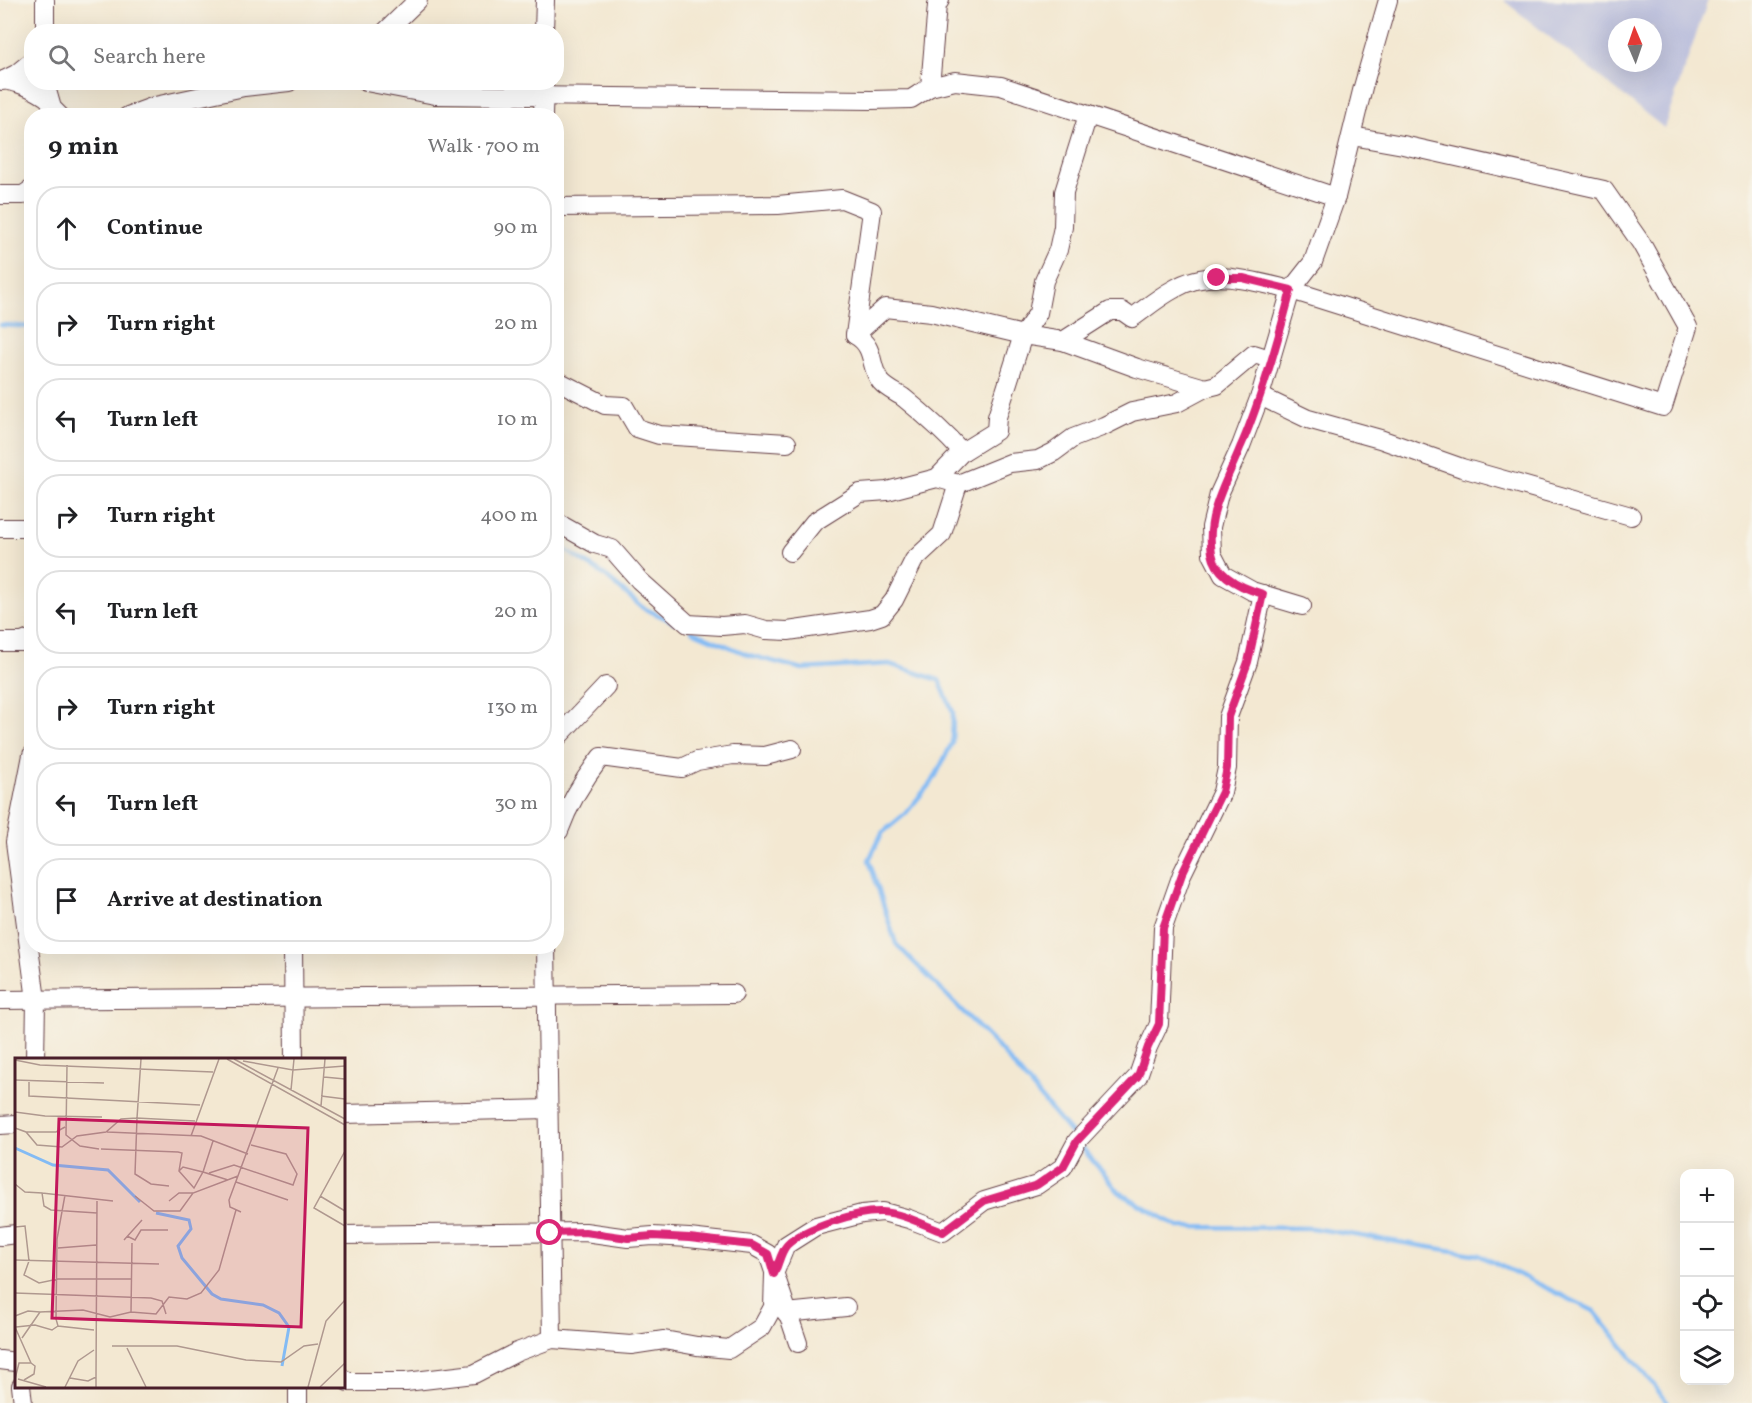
<!DOCTYPE html>
<meta charset="utf-8">
<style>
:root{--surface:#fff;--page:#f2f2f2;--text:#202124;--muted:#757577;--line:#e0e0e0}
body{margin:0;font-family:Vollkorn,serif;background:var(--page);color:var(--text)}
.controls{position:absolute;right:18px;bottom:18px;display:grid;overflow:hidden;border-radius:12px;box-shadow:0 6px 24px #0002}
.controls button{width:54px;height:54px;display:grid;place-items:center;padding:0;border:0;border-bottom:2px solid var(--line);background:var(--surface);color:var(--text);font:30px sans-serif}
.compass{position:absolute;left:1608px;top:18px;width:54px;height:54px;border-radius:50%;background:var(--surface);box-shadow:0 6px 24px #0002;rotate:358deg}
.stop{position:absolute;width:18px;height:18px;margin:-14px;border:4px solid #db2777;border-radius:50%;background:#fff}
.stop.end{background:#db2777;border-color:#fff;box-shadow:0 2px 6px #0008}
.list{margin:0;padding:0;list-style:none}
h2{display:flex;justify-content:space-between;align-items:center;height:78px;margin:0;padding:0 24px;font-size:26px}
h2 small{font-size:20px;font-weight:400;color:var(--muted)}
.list li{display:grid;grid-template-columns:39px 1fr auto;gap:18px;align-items:center;box-sizing:border-box;height:84px;margin:0 12px 12px;padding:0 12px;border:2px solid var(--line);border-radius:24px}
.list b{display:block;font-size:22px;white-space:nowrap}
.list em{font-size:20px;font-style:normal;color:var(--muted)}
.icon{flex:none;width:33px;height:33px;fill:none;stroke:currentColor;stroke-width:2;stroke-linecap:round;stroke-linejoin:round}
.map{position:relative;flex:none;width:1752px;height:1403px;overflow:hidden}
.search{position:absolute;background:var(--surface);box-shadow:0 6px 24px #0002;left:24px;top:24px;width:540px;height:66px;display:flex;align-items:center;gap:15px;box-sizing:border-box;padding:0 21px;border-radius:24px;color:var(--muted);font-size:22px}
.panel{position:absolute;background:var(--surface);box-shadow:0 6px 24px #0002;left:24px;top:108px;width:540px;height:846px;border-radius:24px}
.map>svg:first-child{display:block}
.industrial{fill:#bfc2dd;fill-rule:evenodd}
.lines{fill:none;stroke-linecap:round;stroke-linejoin:round}
.stream{stroke:#83bbf4;stroke-width:4.5}
.minor-casing{stroke:#633d44;stroke-width:20}
.minor{stroke:#fff;stroke-width:18}
.route{stroke:#db2777;stroke-width:8}
.inset-river{fill:none;stroke:#83bbf4;stroke-width:3}
.inset-road{fill:none;stroke:#af988f;stroke-width:1.5}
.view{fill:#c2185b;fill-opacity:0.15;stroke:#c2185b;stroke-width:3}
.inset-edge{fill:none;stroke:#4a1f2b;stroke-width:3}
</style>
<div class="map">
<svg width="1752" height="1403" viewBox="0 0 1752 1403">
<rect width="100%" height="100%" fill="#f7f3e8"/>
<filter id="ink" filterUnits="userSpaceOnUse"><feTurbulence type="fractalNoise" baseFrequency=".0167" numOctaves="2"/><feDisplacementMap in="SourceGraphic" scale="12" xChannelSelector="R" yChannelSelector="G"/><feConvolveMatrix kernelMatrix="1 2 1 2 8 2 1 2 1" color-interpolation-filters="sRGB"/></filter>
<filter id="wash" filterUnits="userSpaceOnUse"><feTurbulence type="fractalNoise" baseFrequency=".008" numOctaves="4" result="noise"/><feDisplacementMap in="SourceGraphic" scale="24" xChannelSelector="R" yChannelSelector="G"/><feGaussianBlur stdDeviation="1.35" result="paint"/><feColorMatrix in="noise" values="0 0 0 0 0 0 0 0 0 0 0 0 0 0 0 0 0 1.4 0 .05"/><feComposite in="paint" operator="in"/></filter>
<g filter="url(#wash)">
<rect width="100%" height="100%" fill="#f3e8d2"/>
<path class="industrial" d="M 1503,0 L 1708,0 L 1664,128 ZM 1617,27 L 1653,27 L 1653,63 L 1617,63 Z"/>
<g class="lines">
<g class="stream">
<path d="M 0,325 L 32,327"/>
<path d="M 556,544 L 603,574 L 643,608 L 674,622"/>
<path d="M 692,631 L 749,655 L 802,669 L 889,664 L 939,680 L 953,712 L 952,743 L 934,779 L 905,814 L 882,833 L 869,860 L 896,944 L 997,1046 L 1074,1137"/>
<path d="M 1079,1144 L 1119,1192 L 1178,1227 L 1311,1228 L 1479,1255 L 1594,1311 L 1668,1403"/>
</g>
</g>
</g>
<g filter="url(#ink)">
<g class="lines">
<g class="minor-casing">
<g id="minor">
<path d="M 45,0 L 45,32"/>
<path d="M 385,32 L 418,0"/>
<path d="M 544,32 L 545,0"/>
<path d="M 4,80 C 22,83 34,89 49,99"/>
<path d="M 2,81 L 16,74 L 32,61"/>
<path d="M 366,82 L 435,95 L 871,100 L 911,99 L 930,87 L 955,81 L 1001,86 L 1336,197"/>
<path d="M 46,87 L 52,108 L 60,116"/>
<path d="M 930,87 L 937,5 L 940,0"/>
<path d="M 128,116 L 155,106 L 244,87 L 289,82"/>
<path d="M 543,116 L 544,82"/>
<path d="M 0,195 L 23,195 L 32,189"/>
<path d="M 556,207 L 778,205 L 842,199 L 872,211 L 855,335 C 877,348 868,366 881,382 C 887,389 897,393 904,398 C 925,415 944,432 962,452 L 996,431 L 997,417 L 1023,335 L 1063,341 L 1137,368 L 1205,388"/>
<path d="M 855,335 L 885,308 L 931,313 L 1023,335 L 1038,313 L 1044,281 L 1058,250 L 1063,227 L 1064,192 L 1088,115"/>
<path d="M 1063,341 L 1110,311 L 1122,311 L 1132,318 C 1146,308 1159,297 1174,289 C 1210,267 1253,281 1291,290 L 1663,407 L 1688,327 L 1641,243 L 1604,190 L 1403,145 L 1352,136"/>
<path d="M 556,380 L 605,405 L 624,406 L 637,428 L 659,435 L 787,443"/>
<path d="M 1260,396 L 1308,419 L 1380,439 L 1462,468 L 1631,516"/>
<path d="M 937,478 L 962,452"/>
<path d="M 556,522 L 595,544 L 612,549 L 639,580 L 688,624 L 722,626 L 745,624 L 766,630 L 788,631 L 870,619 L 882,615 L 894,600 L 914,560 L 942,534 L 958,484 L 1010,463 L 1038,460 L 1054,452 L 1073,438 L 1104,426 L 1132,412 L 1177,403 L 1205,388 L 1217,385 L 1254,354 L 1270,359"/>
<path d="M 0,528 L 32,528"/>
<path d="M 790,552 L 814,522 L 860,493 L 887,491 L 937,478 L 958,484"/>
<path d="M 1302,606 L 1252,591 L 1223,575 L 1212,554 L 1211,527 L 1219,494 L 1241,446 L 1260,396 L 1291,290 L 1313,262 L 1336,197 L 1363,87 L 1388,0"/>
<path d="M 0,642 L 22,642 L 32,638"/>
<path d="M 556,739 L 606,686"/>
<path d="M 32,755 L 15,842 L 36,1000 L 35,1060"/>
<path d="M 556,829 L 559,831 C 569,803 583,780 601,757 L 682,768 L 697,761 L 733,755 L 765,756 L 792,749"/>
<path d="M 293,946 L 294,1060"/>
<path d="M 546,946 L 552,1339"/>
<path d="M 0,1000 L 734,994"/>
<path d="M 344,1114 L 548,1109"/>
<path d="M 0,1125 L 16,1124"/>
<path d="M 344,1235 L 585,1232 L 628,1238 L 653,1236 L 689,1238 L 752,1245 L 768,1254 L 798,1343"/>
<path d="M 0,1236 L 16,1234"/>
<path d="M 786,1313 L 846,1307"/>
<path d="M 0,1360 L 16,1362"/>
<path d="M 344,1379 L 348,1382 L 406,1382 L 474,1374 L 517,1352 L 552,1339 L 631,1345 L 664,1340 L 697,1346 L 729,1349 L 762,1327 L 773,1307 L 774,1274 L 786,1245 L 816,1226 L 862,1214 L 883,1212 L 909,1219 L 943,1232 L 984,1201 L 1037,1185 L 1063,1167 L 1077,1141 L 1138,1076 L 1148,1047 L 1159,1024 L 1163,928 L 1182,874 L 1222,792 L 1227,768 L 1228,717 L 1248,662 L 1263,594"/>
<path d="M 21,1386 L 23,1403"/>
<path d="M 298,1386 L 298,1403"/>
</g>
</g>
<use href="#minor" class="minor"/>
</g>
</g>
<g class="lines" filter="url(#ink)">
<path class="route" d="M 550,1233 L 585,1232 L 628,1238 L 653,1236 L 689,1238 L 752,1245 L 768,1254 L 774,1274 C 778,1266 781,1251 787,1245 C 805,1227 857,1211 882,1212 C 902,1213 924,1225 943,1232 L 984,1201 L 1037,1185 L 1063,1167 L 1077,1141 L 1138,1076 L 1148,1047 L 1159,1024 L 1163,928 L 1182,874 L 1222,792 L 1227,768 L 1228,717 L 1248,662 L 1263,594 C 1242,588 1216,576 1212,553 C 1205,515 1227,481 1240,448 C 1248,431 1254,413 1260,396 C 1272,361 1282,325 1291,290 L 1243,278 L 1217,278"/>
</g>
<g transform="translate(15 1058)">
<rect width="330" height="330" fill="#f3e8d2"/>
<path class="inset-river" d="M 0,90 L 38,107 L 93,112 L 125,144M 141,155 L 174,162 L 176,171 L 163,188 L 167,200 L 197,236 L 206,241 L 248,247 L 264,255 L 274,269 L 267,308"/>
<path class="inset-road" d="M 212,1 L 330,67M 219,1 L 330,61M 0,2 L 25,7 L 198,14M 228,3 L 278,12 L 330,8M 52,7 L 51,77 L 65,88 L 84,91M 309,19 L 330,21M 0,22 L 89,25M 14,22 L 14,38 L 185,47M 276,32 L 279,1M 306,38 L 330,41M 306,48 L 310,1M 0,54 L 30,58 L 87,59M 0,70 L 11,74 L 22,87 L 47,89 L 62,78 L 91,74 L 106,61 L 122,60 L 126,1M 11,74 L 41,74 L 50,69M 92,74 L 186,78 L 233,96M 176,78 L 204,1M 86,91 L 163,94 L 167,95 L 164,113 L 179,130 L 188,114 L 213,122M 330,93 L 299,150 L 330,168M 164,113 L 168,109 L 188,114 L 198,83M 194,115 L 219,107 L 278,127 L 282,116 L 271,96 L 236,87M 221,124 L 273,142M 0,126 L 10,134 L 27,135 L 29,148 L 36,152 L 82,155M 154,128 L 136,126 L 120,116 L 122,60 L 180,63M 27,135 L 98,143M 50,137 L 42,181 L 41,261 L 43,268 L 79,272M 120,138 L 139,153 L 165,153 L 178,135 L 223,118M 305,138 L 330,153M 154,143 L 164,135 L 178,135M 226,154 L 215,149 L 214,142 L 263,10M 0,169 L 10,168 L 14,203 L 9,217 L 24,225 L 43,221 L 117,221M 112,178 L 120,182 L 126,172 L 153,172M 109,182 L 127,162M 43,190 L 81,187M 0,202 L 144,206M 0,235 L 136,240 L 147,243 L 151,256M 116,254 L 117,185M 0,258 L 13,253 L 25,254M 0,269 L 16,305 L 4,305 L 0,321M 1,269 L 20,267 L 37,272 L 43,268M 7,280 L 25,254 L 68,252 L 95,259 L 116,254 L 141,256 L 154,239 L 172,241 L 186,235 L 204,212 L 221,152M 97,288 L 162,288 L 231,302 L 266,304 L 289,288 L 303,286M 112,290 L 131,329M 81,319 L 82,143M 55,320 L 73,323 L 81,319 L 81,329M 3,321 L 31,329M 9,322 L 19,316 L 20,308 L 16,305M 50,329 L 63,303 L 79,292M 293,329 L 311,263 L 330,242M 305,329 L 330,305"/>
<path class="view" d="M 44,61 L 293,70 L 286,269 L 37,260 Z"/>
<rect width="330" height="330" class="inset-edge"/>
</g>
</svg>
<div class="controls">
<button>+</button>
<button>−</button>
<button><svg class="icon" aria-label="locate" viewBox="0 0 24 24"><circle cx="12" cy="12" r="6"/><path d="M12 2v4M12 18v4M2 12h4M18 12h4"/></svg></button>
<button><svg class="icon" aria-label="layers" viewBox="0 0 24 24"><path d="M12 4l9 5-9 5-9-5zM3 14l9 5 9-5"/></svg></button>
</div>
<svg class="compass" viewBox="-18 -18 36 36"><path d="M0-13l5 13h-10z" fill="#e53935"/><path d="M0 13l5-13h-10z" fill="#757577"/></svg>
<div class="stop" style="left:550px;top:1233px"></div>
<div class="stop end" style="left:1217px;top:278px"></div>
<div class="search"><svg class="icon" aria-label="search" viewBox="0 0 24 24"><circle cx="10" cy="10" r="6"/><path d="M15 15l6 6"/></svg>Search here</div>
<section class="panel">
<h2>9 min<small>Walk · 700 m</small></h2>
<ul class="list">
<li><svg class="icon" aria-label="ahead" viewBox="0 0 24 24"><path d="M12 20V5M6 11l6-6 6 6"/></svg><div><b>Continue</b></div><em>90 m</em></li>
<li><svg class="icon" aria-label="right" viewBox="0 0 24 24"><path d="M7 20v-9h11M14 6l5 5-5 5"/></svg><div><b>Turn right</b></div><em>20 m</em></li>
<li><svg class="icon" aria-label="left" viewBox="0 0 24 24"><path d="M17 20v-9H6M10 6l-5 5 5 5"/></svg><div><b>Turn left</b></div><em>10 m</em></li>
<li><svg class="icon" aria-label="right" viewBox="0 0 24 24"><path d="M7 20v-9h11M14 6l5 5-5 5"/></svg><div><b>Turn right</b></div><em>400 m</em></li>
<li><svg class="icon" aria-label="left" viewBox="0 0 24 24"><path d="M17 20v-9H6M10 6l-5 5 5 5"/></svg><div><b>Turn left</b></div><em>20 m</em></li>
<li><svg class="icon" aria-label="right" viewBox="0 0 24 24"><path d="M7 20v-9h11M14 6l5 5-5 5"/></svg><div><b>Turn right</b></div><em>130 m</em></li>
<li><svg class="icon" aria-label="left" viewBox="0 0 24 24"><path d="M17 20v-9H6M10 6l-5 5 5 5"/></svg><div><b>Turn left</b></div><em>30 m</em></li>
<li><svg class="icon" aria-label="arrive" viewBox="0 0 24 24"><path d="M6 21V4h12l-3 4 3 4H6"/></svg><div><b>Arrive at destination</b></div></li>
</ul>
</section>
</div>
